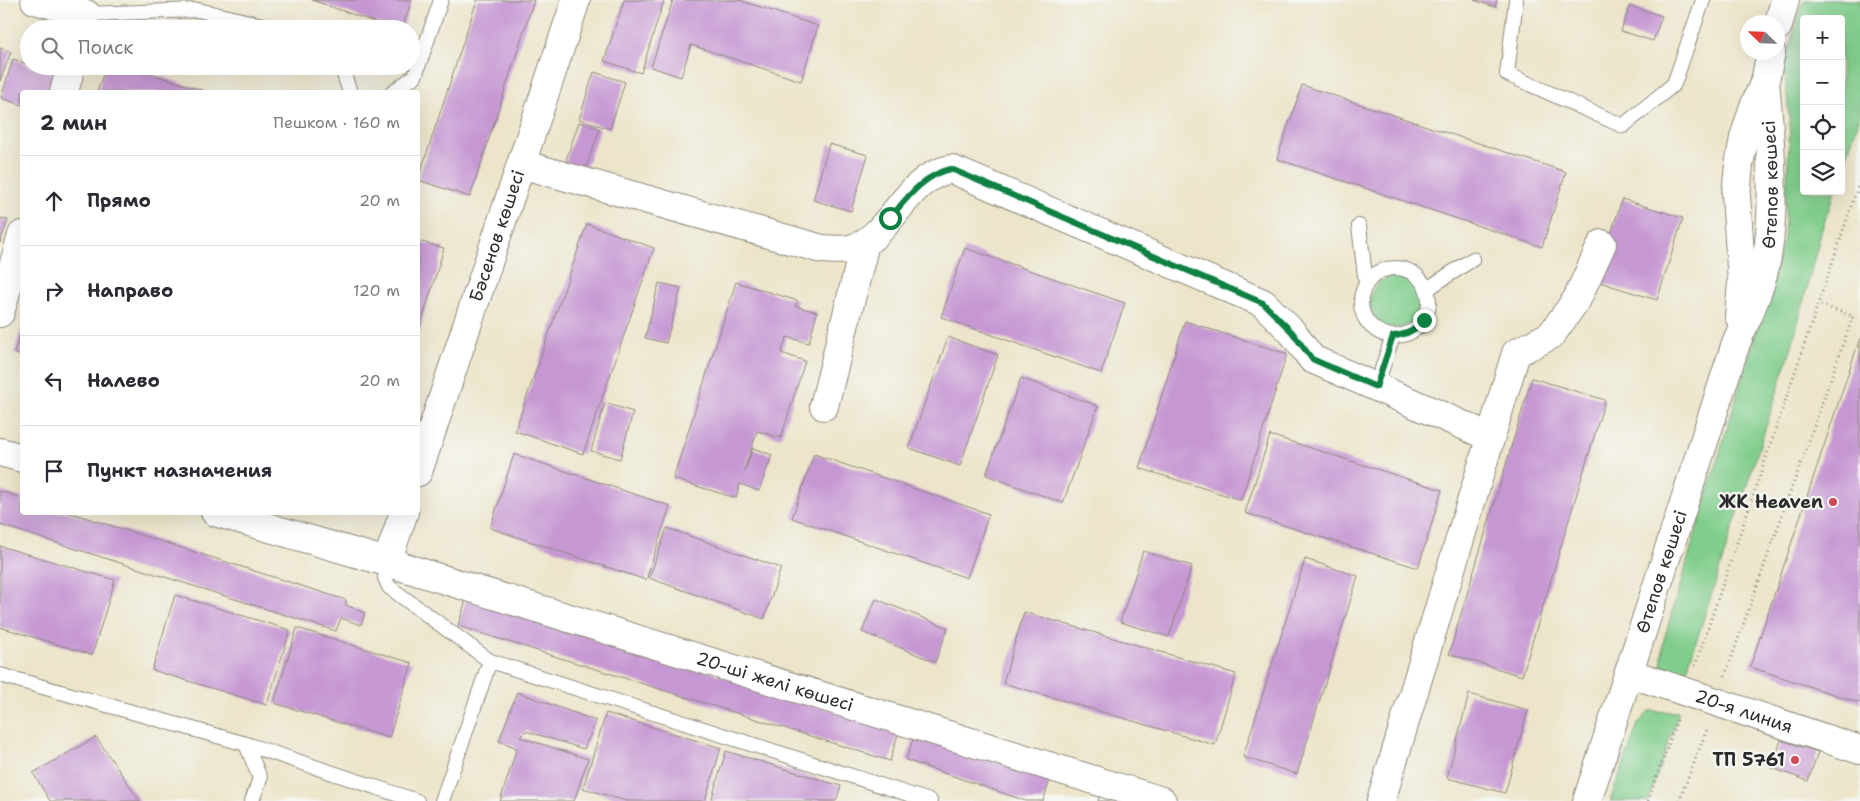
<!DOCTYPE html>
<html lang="ru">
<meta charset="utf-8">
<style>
:root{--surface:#fff;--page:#f2f2f3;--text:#2b2b33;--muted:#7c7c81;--line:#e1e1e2}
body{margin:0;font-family:"Shantell Sans",sans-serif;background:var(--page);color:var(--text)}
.controls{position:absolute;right:15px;top:15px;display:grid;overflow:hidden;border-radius:5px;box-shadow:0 5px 20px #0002}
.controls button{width:45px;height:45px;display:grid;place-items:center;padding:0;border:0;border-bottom:1px solid var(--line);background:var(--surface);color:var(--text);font:25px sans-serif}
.compass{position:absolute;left:1740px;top:15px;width:45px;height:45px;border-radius:50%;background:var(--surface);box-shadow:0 5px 20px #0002;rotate:293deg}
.stop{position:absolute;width:15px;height:15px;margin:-11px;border:4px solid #0b8043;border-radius:50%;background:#fff}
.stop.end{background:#0b8043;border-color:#fff;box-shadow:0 1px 5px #0008}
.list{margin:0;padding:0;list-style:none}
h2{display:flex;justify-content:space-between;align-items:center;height:65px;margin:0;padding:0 20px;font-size:21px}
h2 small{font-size:16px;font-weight:400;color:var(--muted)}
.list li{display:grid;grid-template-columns:32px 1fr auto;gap:15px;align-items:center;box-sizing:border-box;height:90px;padding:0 20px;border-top:1px solid var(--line)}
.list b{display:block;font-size:19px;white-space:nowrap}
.list em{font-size:16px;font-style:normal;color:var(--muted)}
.icon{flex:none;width:28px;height:28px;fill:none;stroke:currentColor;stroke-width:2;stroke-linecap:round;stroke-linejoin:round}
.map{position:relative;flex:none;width:1860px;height:801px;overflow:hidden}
.search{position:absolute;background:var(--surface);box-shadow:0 5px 20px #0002;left:20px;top:20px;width:400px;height:55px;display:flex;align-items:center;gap:12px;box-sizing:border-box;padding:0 18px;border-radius:28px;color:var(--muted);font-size:19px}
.panel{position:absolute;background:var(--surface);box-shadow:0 5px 20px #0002;left:20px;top:90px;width:400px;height:425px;border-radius:5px}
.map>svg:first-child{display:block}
.green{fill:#80cd8c;stroke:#567c5c}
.building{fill:#c698d3}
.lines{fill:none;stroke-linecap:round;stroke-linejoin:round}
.service-casing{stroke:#8c887a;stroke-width:16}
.minor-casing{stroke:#8c887a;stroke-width:30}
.tertiary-casing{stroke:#8c887a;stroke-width:30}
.path{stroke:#8c887a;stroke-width:3;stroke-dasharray:1 4;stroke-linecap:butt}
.service{stroke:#fff;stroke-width:14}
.minor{stroke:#fff;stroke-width:28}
.tertiary{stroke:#fff;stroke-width:28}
.route{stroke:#0b8043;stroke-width:6}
.poi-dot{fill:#d1495b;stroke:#f6f6f2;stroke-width:2}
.labels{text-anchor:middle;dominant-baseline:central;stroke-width:4.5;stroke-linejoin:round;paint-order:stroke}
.street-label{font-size:18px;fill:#2b2b2b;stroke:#f6f6f2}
.poi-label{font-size:18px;font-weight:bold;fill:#2b2b2b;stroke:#f6f6f2;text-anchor:end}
</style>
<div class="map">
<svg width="1860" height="801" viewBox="0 0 1860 801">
<rect width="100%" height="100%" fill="#f6f6f2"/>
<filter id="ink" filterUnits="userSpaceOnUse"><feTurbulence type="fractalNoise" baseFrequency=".02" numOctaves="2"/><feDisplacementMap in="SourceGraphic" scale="10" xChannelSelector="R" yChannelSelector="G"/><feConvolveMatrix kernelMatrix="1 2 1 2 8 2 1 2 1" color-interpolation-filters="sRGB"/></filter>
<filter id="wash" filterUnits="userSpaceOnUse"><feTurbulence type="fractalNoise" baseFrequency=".0096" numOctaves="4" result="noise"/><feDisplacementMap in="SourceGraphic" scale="20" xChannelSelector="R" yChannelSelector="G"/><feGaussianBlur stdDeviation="1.12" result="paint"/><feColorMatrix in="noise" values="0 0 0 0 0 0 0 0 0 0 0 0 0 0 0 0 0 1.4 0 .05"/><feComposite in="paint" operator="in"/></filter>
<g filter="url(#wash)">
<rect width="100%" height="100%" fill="#ece5ca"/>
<g class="green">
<path d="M 1804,0 L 1860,0 L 1860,117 L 1841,173 L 1841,19 L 1804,19 L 1804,191 L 1835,191 L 1822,229 L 1792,346 L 1685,676 L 1672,681 L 1661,666 L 1664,639 L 1784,238 L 1790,127 L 1784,64 Z"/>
<circle cx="1396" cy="302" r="26"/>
<path d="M 1649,711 L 1679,712 L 1648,801 L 1610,801 L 1638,724 Z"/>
</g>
<g id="blocks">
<g class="building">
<path d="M 312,0 L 412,0 L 402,29 L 394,29 Z"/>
<path d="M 477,0 L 534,0 L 470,197 L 418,180 Z"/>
<path d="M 624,0 L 664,0 L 641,73 L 604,61 Z"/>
<path d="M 673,0 L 739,0 L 818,26 L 801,81 L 691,45 L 681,77 L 651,67 Z"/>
<path d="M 1474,0 L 1497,0 L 1495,7 Z"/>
<path d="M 1630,6 L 1662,16 L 1653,41 L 1621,31 Z"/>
<path d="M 0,48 L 11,52 L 0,81 Z"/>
<path d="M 13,59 L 29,65 L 29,66 L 55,73 L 49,92 L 22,92 L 22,105 L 1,98 Z"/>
<path d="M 106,66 L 127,66 L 208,92 L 97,92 Z"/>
<path d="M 594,72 L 625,82 L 610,129 L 579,119 Z"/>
<path d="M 1302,85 L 1566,172 L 1542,247 L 1277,159 Z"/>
<path d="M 579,122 L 600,129 L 585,170 L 565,163 Z"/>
<path d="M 829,144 L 868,155 L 851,211 L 813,200 Z"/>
<path d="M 1622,199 L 1683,218 L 1657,300 L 1596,281 Z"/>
<path d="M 0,218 L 8,220 L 0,243 Z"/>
<path d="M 587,224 L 654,248 L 583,454 L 515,431 Z"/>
<path d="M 418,241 L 444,248 L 418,334 Z"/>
<path d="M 965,248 L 1125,303 L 1101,373 L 941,317 Z"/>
<path d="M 736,282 L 798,301 L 795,306 L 817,312 L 809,343 L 787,337 L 781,353 L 805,361 L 781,438 L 757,431 L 744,472 L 753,448 L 772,455 L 759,491 L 740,484 L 736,498 L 673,479 Z"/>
<path d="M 659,283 L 681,288 L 666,343 L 645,338 Z"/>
<path d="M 1185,321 L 1287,354 L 1241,500 L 1139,468 Z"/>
<path d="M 22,327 L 22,356 L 14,353 Z"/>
<path d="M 948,337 L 998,355 L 960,466 L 909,448 Z"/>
<path d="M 1860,338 L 1860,703 L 1750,667 Z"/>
<path d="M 1021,378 L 1098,406 L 1063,503 L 986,475 Z"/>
<path d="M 1532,378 L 1605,400 L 1522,676 L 1449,654 Z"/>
<path d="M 605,403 L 633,412 L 620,459 L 591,451 Z"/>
<path d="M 1270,435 L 1442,490 L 1418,568 L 1245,513 Z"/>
<path d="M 514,454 L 670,506 L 646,580 L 490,528 Z"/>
<path d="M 814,454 L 989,514 L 967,578 L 792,518 Z"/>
<path d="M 0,491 L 22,498 L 22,512 L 68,512 L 346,600 L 346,605 L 365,613 L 361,625 L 341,618 L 336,631 L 0,525 Z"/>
<path d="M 667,528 L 781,568 L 764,619 L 649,578 Z"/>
<path d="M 0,546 L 115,580 L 92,655 L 0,627 Z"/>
<path d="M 1143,551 L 1192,566 L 1169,637 L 1120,622 Z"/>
<path d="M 1305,559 L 1358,576 L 1297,774 L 1243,757 Z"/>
<path d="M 175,595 L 290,630 L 267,705 L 152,670 Z"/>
<path d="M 467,596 L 899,731 L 890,761 L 458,626 Z"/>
<path d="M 876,599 L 948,628 L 935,662 L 862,632 Z"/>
<path d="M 1024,612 L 1236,674 L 1215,745 L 1003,683 Z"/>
<path d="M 297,628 L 412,663 L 389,738 L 274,703 Z"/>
<path d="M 517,692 L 596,721 L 584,749 L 526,731 L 520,737 L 588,759 L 574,801 L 500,801 L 517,748 L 499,741 Z"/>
<path d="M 1469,694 L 1528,710 L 1505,793 L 1447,778 Z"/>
<path d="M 606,713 L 721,748 L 705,801 L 626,801 L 583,788 Z"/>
<path d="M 915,734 L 1050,780 L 1043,801 L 1026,801 L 906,760 Z"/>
<path d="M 96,737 L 140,801 L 50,801 L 33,773 Z"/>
<path d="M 1781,740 L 1818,752 L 1808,781 L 1772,768 Z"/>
<path d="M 726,751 L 841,786 L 836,801 L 711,801 Z"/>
<path d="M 1100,794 L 1123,801 L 1098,801 Z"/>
</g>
</g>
</g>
<g filter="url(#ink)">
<use href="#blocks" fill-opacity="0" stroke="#8c887a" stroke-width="1"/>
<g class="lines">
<g class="service-casing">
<g id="service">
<path d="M 1516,0 L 1507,74 L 1623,126 L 1674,84 L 1703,0"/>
<path d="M 86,14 L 198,10 L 280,29"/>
<path d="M 341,66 L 350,92"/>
<path d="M 393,92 L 415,76 L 441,0"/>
<path d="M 1359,226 L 1366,284"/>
<circle cx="1395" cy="302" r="34"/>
<path d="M 1427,289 L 1473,259"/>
<path d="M 1376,387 L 1393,336"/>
<path d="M 387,562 L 385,578 L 389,587 L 490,661"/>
<path d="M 0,675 L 246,744 L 260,778 L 252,801"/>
<path d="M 246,744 L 417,801"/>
<path d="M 442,801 L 490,661 L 930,801"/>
</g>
</g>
<g class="minor-casing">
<g id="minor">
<path d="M 35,0 L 86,14 L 82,29"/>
<path d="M 64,92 L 71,66"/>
<path d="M 521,164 L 822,249 C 831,249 841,251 850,249 C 891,239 903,178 951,169 L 1263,303 L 1292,332 L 1312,359 L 1490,437"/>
<path d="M 0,313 L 22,235"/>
<path d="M 824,406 L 865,243"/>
<path d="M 0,452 L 22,458"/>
<path id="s1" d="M 418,472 L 576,0"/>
<path id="s2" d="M 215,512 L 387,562 L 1162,801"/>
<path d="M 387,562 L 404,512"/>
<path id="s3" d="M 1629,673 L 1860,750"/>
<path d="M 1381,801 L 1516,353 L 1551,335 L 1577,299 L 1602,244"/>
</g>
</g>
<g class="tertiary-casing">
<g id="tertiary">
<path d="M 1778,26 L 1785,0"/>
<path d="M 1739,316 L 1742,282 L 1736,195 L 1739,165 L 1744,138 L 1753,109 L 1765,81 L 1771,52"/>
<path id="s4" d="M 1587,801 L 1736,343 C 1748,315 1762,287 1767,257 C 1776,204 1770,135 1765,81"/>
</g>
</g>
<g class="path">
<path d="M 1695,666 L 1860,181"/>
<path d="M 1725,676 L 1853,316 L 1818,304"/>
<path d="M 1648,801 L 1678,717"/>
<path d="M 1679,801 L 1708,727"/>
</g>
<use href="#service" class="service"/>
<use href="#minor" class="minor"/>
<use href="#tertiary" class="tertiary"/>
</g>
</g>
<g class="lines" filter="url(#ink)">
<path class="route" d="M 890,218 C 907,198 923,175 951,169 L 1263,303 L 1292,332 L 1312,359 L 1376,387 L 1393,336 C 1407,335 1415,330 1424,320"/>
</g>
<g class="poi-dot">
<circle cx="1833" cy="502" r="5"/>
<circle cx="1795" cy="760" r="5"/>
</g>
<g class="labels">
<g class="street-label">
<text stroke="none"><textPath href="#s4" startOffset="646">Өтепов көшесі</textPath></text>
<text stroke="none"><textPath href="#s1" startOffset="249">Бәсенов көшесі</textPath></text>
<text stroke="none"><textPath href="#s4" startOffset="241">Өтепов көшесі</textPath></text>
<text stroke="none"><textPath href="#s2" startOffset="585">20-ші желі көшесі</textPath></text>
<text stroke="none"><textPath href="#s3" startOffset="121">20-я линия</textPath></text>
</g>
<g class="poi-label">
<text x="1823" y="502">ЖК Heaven</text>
<text x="1785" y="760">ТП 5761</text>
</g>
</g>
</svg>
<div class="controls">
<button>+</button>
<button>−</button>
<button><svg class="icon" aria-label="locate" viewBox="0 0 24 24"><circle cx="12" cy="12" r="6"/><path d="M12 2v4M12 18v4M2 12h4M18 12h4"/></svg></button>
<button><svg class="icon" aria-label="layers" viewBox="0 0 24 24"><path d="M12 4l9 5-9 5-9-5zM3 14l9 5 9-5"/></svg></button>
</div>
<svg class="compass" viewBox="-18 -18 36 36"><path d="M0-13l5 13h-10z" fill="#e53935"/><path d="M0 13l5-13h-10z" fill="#7c7c81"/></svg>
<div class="stop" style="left:890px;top:218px"></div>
<div class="stop end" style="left:1424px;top:320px"></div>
<div class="search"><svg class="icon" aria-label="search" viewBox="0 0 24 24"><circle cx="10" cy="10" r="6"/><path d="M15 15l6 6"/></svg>Поиск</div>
<section class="panel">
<h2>2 мин<small>Пешком · 160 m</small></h2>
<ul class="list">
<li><svg class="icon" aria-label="ahead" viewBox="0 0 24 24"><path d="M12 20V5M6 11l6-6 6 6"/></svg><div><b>Прямо</b></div><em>20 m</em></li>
<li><svg class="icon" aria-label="right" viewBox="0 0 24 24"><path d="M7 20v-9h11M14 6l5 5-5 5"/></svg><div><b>Направо</b></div><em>120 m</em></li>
<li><svg class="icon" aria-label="left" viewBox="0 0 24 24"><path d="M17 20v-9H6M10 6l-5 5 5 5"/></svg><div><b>Налево</b></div><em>20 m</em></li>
<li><svg class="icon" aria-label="arrive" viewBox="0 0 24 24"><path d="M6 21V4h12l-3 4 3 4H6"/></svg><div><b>Пункт назначения</b></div></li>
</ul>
</section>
</div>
